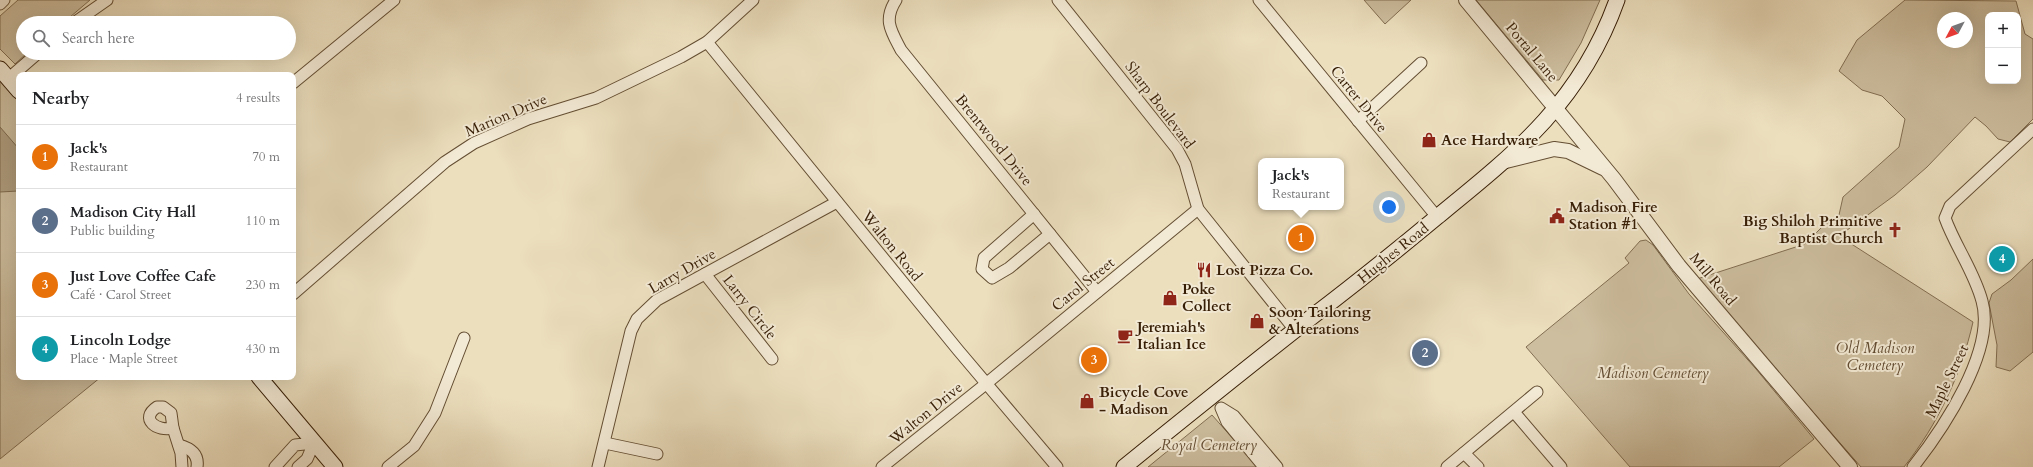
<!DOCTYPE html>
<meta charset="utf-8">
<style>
:root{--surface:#fff;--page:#f2f2f2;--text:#202124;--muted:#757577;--line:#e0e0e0;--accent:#0f766e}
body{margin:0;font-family:Cardo,serif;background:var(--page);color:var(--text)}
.controls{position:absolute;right:12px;top:12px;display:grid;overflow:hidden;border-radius:8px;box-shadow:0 4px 16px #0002}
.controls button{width:36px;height:36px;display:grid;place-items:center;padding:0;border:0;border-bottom:1px solid var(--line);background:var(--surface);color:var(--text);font:20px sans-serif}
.compass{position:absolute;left:1937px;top:12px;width:36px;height:36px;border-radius:50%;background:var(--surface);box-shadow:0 4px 16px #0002;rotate:229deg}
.you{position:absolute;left:1389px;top:207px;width:14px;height:14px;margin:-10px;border:3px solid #fff;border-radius:50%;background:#1a73e8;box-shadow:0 0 0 6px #1a73e833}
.badge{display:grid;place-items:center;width:26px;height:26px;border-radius:50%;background:var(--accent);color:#fff;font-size:13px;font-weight:700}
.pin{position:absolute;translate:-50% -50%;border:2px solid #fff;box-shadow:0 1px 4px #0006}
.popup{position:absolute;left:1258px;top:158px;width:86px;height:52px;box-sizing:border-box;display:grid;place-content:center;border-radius:8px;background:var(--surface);filter:drop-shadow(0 1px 3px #0005);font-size:13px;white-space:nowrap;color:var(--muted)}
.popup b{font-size:15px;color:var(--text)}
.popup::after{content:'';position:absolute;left:50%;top:100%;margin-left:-8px;border:8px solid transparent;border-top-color:var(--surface)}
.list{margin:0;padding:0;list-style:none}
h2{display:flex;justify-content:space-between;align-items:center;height:52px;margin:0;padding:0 16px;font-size:17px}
h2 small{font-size:13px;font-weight:400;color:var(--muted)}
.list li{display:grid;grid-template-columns:26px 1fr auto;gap:12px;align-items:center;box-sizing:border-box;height:64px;padding:0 16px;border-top:1px solid var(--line)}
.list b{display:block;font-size:15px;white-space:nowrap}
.list p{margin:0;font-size:13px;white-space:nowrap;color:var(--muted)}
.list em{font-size:13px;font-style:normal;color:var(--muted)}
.icon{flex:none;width:22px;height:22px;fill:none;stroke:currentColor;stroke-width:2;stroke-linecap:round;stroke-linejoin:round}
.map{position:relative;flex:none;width:2033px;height:467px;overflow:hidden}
.search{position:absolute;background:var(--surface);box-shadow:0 4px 16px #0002;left:16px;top:16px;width:280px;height:44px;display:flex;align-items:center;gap:10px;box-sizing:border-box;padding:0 14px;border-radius:22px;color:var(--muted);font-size:15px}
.panel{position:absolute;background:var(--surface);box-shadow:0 4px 16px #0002;left:16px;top:72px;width:280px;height:308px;border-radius:8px}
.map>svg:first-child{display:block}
.green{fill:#cdbe9f;stroke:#826e52;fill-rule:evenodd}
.water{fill:#ae9d7f;stroke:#7e6a4e}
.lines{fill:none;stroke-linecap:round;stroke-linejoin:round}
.minor-casing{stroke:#644e33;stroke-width:13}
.tertiary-casing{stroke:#644e33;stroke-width:16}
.secondary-casing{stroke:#361d05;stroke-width:17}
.minor{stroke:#f3ead5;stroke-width:11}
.tertiary{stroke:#f3ead5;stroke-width:14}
.secondary{stroke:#f3ead5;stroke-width:15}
.labels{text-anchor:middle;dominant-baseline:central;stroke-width:4;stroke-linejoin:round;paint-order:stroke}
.street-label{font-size:15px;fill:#361d05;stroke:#f3ead5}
.poi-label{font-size:15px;font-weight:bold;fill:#361d05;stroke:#f3ead5;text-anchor:start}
.park-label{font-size:15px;font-style:italic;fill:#634d33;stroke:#f3ead5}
</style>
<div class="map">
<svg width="2033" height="467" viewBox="0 0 2033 467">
<rect width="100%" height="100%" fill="#ecdfbe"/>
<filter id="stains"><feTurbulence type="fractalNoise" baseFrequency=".005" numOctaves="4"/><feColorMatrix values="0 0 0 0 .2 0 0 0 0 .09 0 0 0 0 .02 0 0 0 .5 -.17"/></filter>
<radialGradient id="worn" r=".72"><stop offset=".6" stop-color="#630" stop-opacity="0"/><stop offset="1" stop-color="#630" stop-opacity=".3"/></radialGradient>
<g class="green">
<path d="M 18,0 L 90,0 L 63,23 L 23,23 L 23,53 L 27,53 L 15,64 L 0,49 L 0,16 Z"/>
<path d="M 1364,0 L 1411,0 L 1385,24 Z"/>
<path d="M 1476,0 L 1600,0 L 1581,43 L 1559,80 L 1543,80 Z"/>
<path d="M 1905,0 L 2016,1 L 2025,34 L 2033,39 L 2033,119 L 2010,142 L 1998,139 L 1986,126 L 1975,117 L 1927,167 L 1895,195 L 1839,236 L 1973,322 C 1961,375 1938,424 1904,467 L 1861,467 L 1697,279 L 1805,244 L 1823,226 L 1839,215 L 1843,197 L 1899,147 L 1905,119 L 1882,96 L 1862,90 L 1839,71 L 1857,40 ZM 1988,15 L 2018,15 L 2018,81 L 1988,81 ZM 1943,18 L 1967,18 L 1967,42 L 1943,42 Z"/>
<path d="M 0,76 L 19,98 L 19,377 L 101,377 L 0,459 Z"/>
<path d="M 1646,240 L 1653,245 L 1689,294 L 1756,369 L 1814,439 L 1779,467 L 1630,467 L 1526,347 L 1629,263 L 1625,258 L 1640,241 Z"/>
<path d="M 2033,259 L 2033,352 L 2010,371 L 1996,367 L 1997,345 L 1989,303 L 1992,294 L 2011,280 Z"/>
<path d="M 1212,415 L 1258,467 L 1148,467 Z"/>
</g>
<path class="water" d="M 0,127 L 19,149 L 18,191 L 0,192 Z"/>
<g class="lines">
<g class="minor-casing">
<g id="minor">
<path d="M 896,0 C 883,20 891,31 901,50 L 1097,292"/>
<path d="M 1058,0 L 1177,149 L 1185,164 L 1198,209 L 1295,330"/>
<path d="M 1259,0 L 1437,217"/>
<path d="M 0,4 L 4,0"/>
<path d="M 74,23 L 107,0"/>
<path d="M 707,42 L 958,350 L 1057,467"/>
<path d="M 8,79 L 38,53"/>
<path d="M 293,83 L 394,0"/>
<path d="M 1358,121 L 1421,63"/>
<path d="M 1034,214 L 984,258 L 982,269 L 992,278 L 1009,268 L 1050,234"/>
<path d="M 705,274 L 772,359"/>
<path d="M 293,294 L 445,162 L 474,143 L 528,119 L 596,98 L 681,57 L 707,42 L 753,0"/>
<path d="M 157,407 L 163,407 L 171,413 L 173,428 C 157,432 139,419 157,407 Z"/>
<path d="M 1514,412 L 1561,467"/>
<path d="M 173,428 L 181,453 L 182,467"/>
<path d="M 605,443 L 657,454"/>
<path d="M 179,445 C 190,448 199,454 197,467"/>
<path d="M 1464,453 L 1478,467"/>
<path d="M 275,467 L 295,445 L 314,443 L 307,459 L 298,467"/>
<path d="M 388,467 L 414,446 L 435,413 L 464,338"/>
<path d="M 598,467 L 631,331 L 637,319 L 657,300 L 837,202"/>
<path d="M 882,467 L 987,383 L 1198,209"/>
<path d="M 1264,467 L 1227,422 L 1221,408 L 1234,416 L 1277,467"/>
<path d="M 1447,467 L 1537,392"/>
<path d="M 1913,467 C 1943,429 1996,350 1982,301 C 1974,271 1955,246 1945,218 L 1950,206 L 2033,129"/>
</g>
</g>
<g class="tertiary-casing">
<g id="tertiary">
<path d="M 1466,0 L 1614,179 L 1679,266 L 1850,467"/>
<path d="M 1506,161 L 1554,149 L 1568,151 L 1603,168"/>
</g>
</g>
<g class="secondary-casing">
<g id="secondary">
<path d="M 0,69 L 19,91"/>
<path d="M 259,377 L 335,467"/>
<path d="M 1124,467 C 1187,416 1249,366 1313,316 C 1355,284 1396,251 1437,217 C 1517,152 1581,101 1617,0"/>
</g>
</g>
<use href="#minor" class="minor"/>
<use href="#tertiary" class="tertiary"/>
<use href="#secondary" class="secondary"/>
</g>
<defs>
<g id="shop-bare" transform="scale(1.2)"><path d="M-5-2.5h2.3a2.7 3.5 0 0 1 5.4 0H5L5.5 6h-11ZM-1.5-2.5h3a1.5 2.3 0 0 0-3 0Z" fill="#8f2418" stroke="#f3ead5" stroke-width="2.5" paint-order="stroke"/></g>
<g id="civic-bare" transform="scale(1.2)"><path d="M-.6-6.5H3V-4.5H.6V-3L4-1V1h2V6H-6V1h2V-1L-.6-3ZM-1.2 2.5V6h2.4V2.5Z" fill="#8f2418" stroke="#f3ead5" stroke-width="2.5" paint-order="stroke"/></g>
<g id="church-bare" transform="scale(1.2)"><path d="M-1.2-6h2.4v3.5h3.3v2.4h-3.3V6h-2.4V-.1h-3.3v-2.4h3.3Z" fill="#8f2418" stroke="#f3ead5" stroke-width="2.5" paint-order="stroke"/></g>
<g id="restaurant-bare" transform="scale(1.2)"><path d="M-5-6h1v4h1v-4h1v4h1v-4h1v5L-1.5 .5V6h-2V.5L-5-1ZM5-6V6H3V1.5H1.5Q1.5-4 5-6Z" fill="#8f2418" stroke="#f3ead5" stroke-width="2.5" paint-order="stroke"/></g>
<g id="cafe-bare" transform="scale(1.2)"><path d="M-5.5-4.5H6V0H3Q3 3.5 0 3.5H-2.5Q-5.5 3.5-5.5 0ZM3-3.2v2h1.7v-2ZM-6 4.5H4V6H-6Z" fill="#8f2418" stroke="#f3ead5" stroke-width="2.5" paint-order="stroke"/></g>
</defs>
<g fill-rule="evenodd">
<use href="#shop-bare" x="1429" y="140"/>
<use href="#civic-bare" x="1557" y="216"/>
<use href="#church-bare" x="1895" y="230"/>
<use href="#restaurant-bare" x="1204" y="270"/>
<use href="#shop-bare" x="1170" y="298"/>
<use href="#shop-bare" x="1257" y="321"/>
<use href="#cafe-bare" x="1125" y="336"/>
<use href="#shop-bare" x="1087" y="401"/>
</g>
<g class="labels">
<g class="street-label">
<text transform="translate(1532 52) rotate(50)">Portal Lane</text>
<text transform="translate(1359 99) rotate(51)">Carter Drive</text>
<text transform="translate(1160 105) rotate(53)">Sharp Boulevard</text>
<text transform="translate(506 115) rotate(-23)">Marion Drive</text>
<text transform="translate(994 140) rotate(51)">Brentwood Drive</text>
<text transform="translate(892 246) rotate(51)">Walton Road</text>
<text transform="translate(1393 253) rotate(-39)">Hughes Road</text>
<text transform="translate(682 271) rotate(-30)">Larry Drive</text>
<text transform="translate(1713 279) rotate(50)">Mill Road</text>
<text transform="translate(1083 284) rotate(-39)">Carol Street</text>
<text transform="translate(750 307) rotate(52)">Larry Circle</text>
<text transform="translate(1947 381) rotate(-64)">Maple Street</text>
<text transform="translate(926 413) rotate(-39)">Walton Drive</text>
</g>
<g class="poi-label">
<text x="1441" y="140">Ace Hardware</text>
<text x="1569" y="207">Madison Fire<tspan x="1569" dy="17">Station #1</tspan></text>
<text x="1883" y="221" text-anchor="end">Big Shiloh Primitive<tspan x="1883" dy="17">Baptist Church</tspan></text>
<text x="1216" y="270">Lost Pizza Co.</text>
<text x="1182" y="289">Poke<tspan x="1182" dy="17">Collect</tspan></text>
<text x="1269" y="312">Soon Tailoring<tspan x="1269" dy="17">&amp; Alterations</tspan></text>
<text x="1137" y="327">Jeremiah's<tspan x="1137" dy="17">Italian Ice</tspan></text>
<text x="1099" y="392">Bicycle Cove<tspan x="1099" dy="17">- Madison</tspan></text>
</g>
<g class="park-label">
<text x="1875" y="348">Old Madison<tspan x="1875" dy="17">Cemetery</tspan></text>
<text x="1653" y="373">Madison Cemetery</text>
<text x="1209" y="445">Royal Cemetery</text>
</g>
</g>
<rect width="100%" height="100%" filter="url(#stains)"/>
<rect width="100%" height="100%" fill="url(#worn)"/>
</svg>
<div class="controls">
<button>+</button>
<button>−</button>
</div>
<svg class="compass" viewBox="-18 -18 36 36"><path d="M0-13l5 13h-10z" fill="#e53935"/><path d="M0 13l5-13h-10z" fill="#757577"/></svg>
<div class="you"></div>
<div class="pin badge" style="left:1301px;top:238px;background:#e8710a">1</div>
<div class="popup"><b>Jack's</b>Restaurant</div>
<div class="pin badge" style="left:1425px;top:353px;background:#5c6f8a">2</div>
<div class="pin badge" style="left:1094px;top:360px;background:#e8710a">3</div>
<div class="pin badge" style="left:2002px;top:259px;background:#0f9aa8">4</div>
<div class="search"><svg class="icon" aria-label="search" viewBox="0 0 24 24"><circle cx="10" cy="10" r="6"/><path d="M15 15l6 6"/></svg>Search here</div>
<section class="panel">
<h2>Nearby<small>4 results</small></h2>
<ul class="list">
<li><span class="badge" style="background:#e8710a">1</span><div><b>Jack's</b><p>Restaurant</p></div><em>70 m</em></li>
<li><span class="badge" style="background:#5c6f8a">2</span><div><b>Madison City Hall</b><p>Public building</p></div><em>110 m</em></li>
<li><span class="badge" style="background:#e8710a">3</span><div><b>Just Love Coffee Cafe</b><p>Café · Carol Street</p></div><em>230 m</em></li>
<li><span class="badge" style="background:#0f9aa8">4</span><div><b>Lincoln Lodge</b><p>Place · Maple Street</p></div><em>430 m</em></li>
</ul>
</section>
</div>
